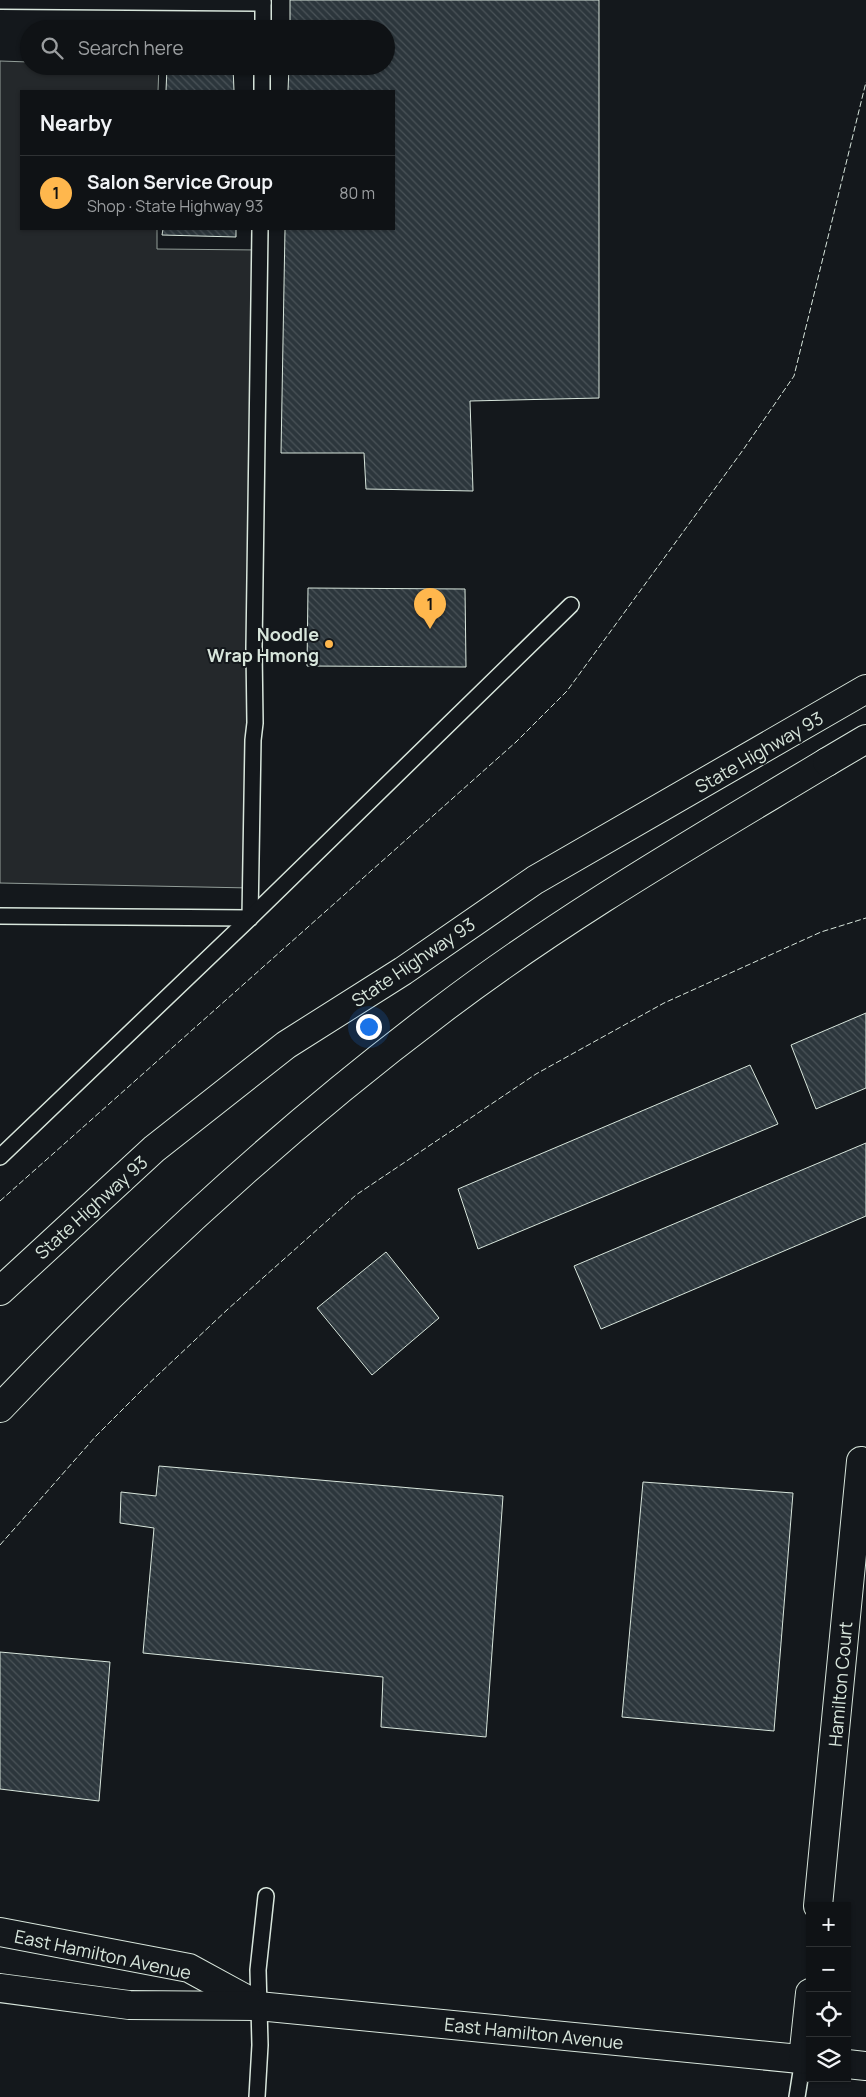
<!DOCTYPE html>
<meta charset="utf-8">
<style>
:root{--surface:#0f1215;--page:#1d2022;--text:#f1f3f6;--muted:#9b9ea0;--line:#2f3234;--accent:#ffb74d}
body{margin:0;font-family:Manrope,sans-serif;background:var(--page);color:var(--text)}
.controls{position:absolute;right:15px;bottom:15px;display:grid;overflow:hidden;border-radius:0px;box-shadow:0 1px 4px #0004}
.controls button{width:45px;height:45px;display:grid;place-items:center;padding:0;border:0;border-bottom:1px solid var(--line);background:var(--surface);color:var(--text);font:25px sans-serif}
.you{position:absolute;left:368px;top:1026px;width:18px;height:18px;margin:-12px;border:4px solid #fff;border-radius:50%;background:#1a73e8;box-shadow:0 0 0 8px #1a73e833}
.badge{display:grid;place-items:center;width:32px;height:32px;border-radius:50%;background:var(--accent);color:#111;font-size:16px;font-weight:700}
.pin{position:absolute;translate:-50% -41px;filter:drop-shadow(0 1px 2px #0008)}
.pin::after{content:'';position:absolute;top:26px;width:18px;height:15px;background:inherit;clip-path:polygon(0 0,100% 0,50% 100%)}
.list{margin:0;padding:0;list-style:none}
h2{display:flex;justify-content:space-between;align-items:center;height:65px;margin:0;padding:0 20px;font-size:21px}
h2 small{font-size:16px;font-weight:400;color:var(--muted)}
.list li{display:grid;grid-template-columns:32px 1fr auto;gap:15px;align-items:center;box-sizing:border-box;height:75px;padding:0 20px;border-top:1px solid var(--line)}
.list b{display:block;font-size:19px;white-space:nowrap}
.list p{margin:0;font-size:16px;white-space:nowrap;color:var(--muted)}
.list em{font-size:16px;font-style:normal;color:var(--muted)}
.icon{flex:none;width:28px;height:28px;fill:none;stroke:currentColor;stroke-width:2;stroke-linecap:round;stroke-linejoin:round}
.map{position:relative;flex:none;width:866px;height:2097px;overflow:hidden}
.search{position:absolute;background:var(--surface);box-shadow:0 1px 4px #0004;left:20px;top:20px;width:375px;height:55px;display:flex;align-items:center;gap:12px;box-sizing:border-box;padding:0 18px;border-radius:28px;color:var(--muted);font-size:19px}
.panel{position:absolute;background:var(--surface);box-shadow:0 1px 4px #0004;left:20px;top:90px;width:375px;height:140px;border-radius:0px}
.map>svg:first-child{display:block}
.parking{fill:#24282b;stroke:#939e99}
.building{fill:url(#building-back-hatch);stroke:#d8e6dc}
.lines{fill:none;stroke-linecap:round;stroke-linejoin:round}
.lane-casing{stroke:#d8e6dc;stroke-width:18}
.street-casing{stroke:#d8e6dc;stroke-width:30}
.primary-casing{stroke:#d8e6dc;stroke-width:30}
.highway-casing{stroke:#d8e6dc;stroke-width:30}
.lane{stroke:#14181c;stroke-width:15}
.street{stroke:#14181c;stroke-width:28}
.primary{stroke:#14181c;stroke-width:28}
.highway{stroke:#14181c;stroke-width:28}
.fence{stroke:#d8e6dc;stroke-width:1;stroke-dasharray:6 2.5;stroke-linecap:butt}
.poi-dot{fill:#ffb74d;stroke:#14181c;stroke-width:2}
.labels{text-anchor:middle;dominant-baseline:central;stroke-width:4;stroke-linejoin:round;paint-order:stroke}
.poi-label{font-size:18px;font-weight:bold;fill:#d8e6dc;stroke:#14181c;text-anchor:end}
.street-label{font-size:18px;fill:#d8e6dc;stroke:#14181c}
</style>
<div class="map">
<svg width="866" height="2097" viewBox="0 0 866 2097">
<defs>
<pattern id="building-back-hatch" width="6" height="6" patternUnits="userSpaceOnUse" patternTransform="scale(1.25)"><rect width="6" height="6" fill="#2c363c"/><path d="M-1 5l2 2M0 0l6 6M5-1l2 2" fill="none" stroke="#4a5358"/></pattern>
</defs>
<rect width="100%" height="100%" fill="#14181c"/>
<path class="parking" d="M 0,61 L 29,62 L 29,66 L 159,66 L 158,91 L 21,91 L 21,229 L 157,229 L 157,249 L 260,250 L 251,888 L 0,883 Z"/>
<g class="building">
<path d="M 290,0 L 599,0 L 599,398 L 470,401 L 473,491 L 366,489 L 364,453 L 281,453 L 285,229 L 394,229 L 394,91 L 288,91 L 289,66 L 386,66 L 386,29 L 290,29 Z"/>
<path d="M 167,66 L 233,66 L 234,91 L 166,91 Z"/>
<path d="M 163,229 L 236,229 L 236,237 L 162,235 Z"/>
<path d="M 308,588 L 465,589 L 466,667 L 307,666 Z"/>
<path d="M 866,1013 L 866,1088 L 816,1109 L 791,1045 Z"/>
<path d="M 750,1065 L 778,1124 L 478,1249 L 458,1189 Z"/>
<path d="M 866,1143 L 866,1216 L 601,1329 L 574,1266 Z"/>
<path d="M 386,1252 L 439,1318 L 372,1375 L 317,1308 Z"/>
<path d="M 159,1466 L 503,1496 L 486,1737 L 381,1727 L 383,1677 L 143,1653 L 154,1528 L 120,1523 L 121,1492 L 156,1496 Z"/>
<path d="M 643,1482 L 793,1493 L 774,1731 L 622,1717 Z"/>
<path d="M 0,1652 L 110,1662 L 99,1801 L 0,1789 Z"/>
</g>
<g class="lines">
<g class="lane-casing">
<g id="lane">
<path d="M 0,1 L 263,3"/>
<path d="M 263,29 L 263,0"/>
<path d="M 262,91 L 262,66"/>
<path d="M 0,916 L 250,918"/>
<path d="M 250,918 L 253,740 L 255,723 L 254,648 L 260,229"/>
<path d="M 0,1157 L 250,918 L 571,605"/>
<path d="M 257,2097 L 260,2045 L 258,1970 L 266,1896"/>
<path d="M 797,2097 L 803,2059"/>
</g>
</g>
<g class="street-casing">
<g id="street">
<path d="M 818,1906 L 861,1461"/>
<path d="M 0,1932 L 189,1968 L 255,2004"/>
<path d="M 0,1988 L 129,2005 L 258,2006 L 810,2060"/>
<path d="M 803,2059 L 810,1993"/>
<path d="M 847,2064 L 866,2066"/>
</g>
</g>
<g class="primary-casing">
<g id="primary">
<path d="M 0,1291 L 154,1149 L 286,1045 L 403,971 L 535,880 L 866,689"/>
<path d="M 0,1408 C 136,1265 282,1130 440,1011 C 562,918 696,841 827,762"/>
</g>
</g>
<g class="highway-casing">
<path id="highway" d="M 827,762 L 866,739"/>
</g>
<use href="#lane" class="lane"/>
<use href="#street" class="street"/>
<use href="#primary" class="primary"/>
<use href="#highway" class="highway"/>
<g class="fence">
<path d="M 0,1201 L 516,742 L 567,691 L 743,450 L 794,376 L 866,82"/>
<path d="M 0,1545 L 96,1436 L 142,1390 L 228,1309 L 356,1195 L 536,1074 L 664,1003 L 821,932 L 866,918"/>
</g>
</g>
<circle class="poi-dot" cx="329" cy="644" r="5"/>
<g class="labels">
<g class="poi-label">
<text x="319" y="634">Noodle<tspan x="319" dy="21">Wrap Hmong</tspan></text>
</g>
<g class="street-label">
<text transform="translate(759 752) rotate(-30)">State Highway 93</text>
<text transform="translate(413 962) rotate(-34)">State Highway 93</text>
<text transform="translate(91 1207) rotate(-42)">State Highway 93</text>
<text transform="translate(840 1684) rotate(-85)">Hamilton Court</text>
<text transform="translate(103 1954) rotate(12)">East Hamilton Avenue</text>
<text transform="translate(534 2033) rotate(6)">East Hamilton Avenue</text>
</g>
</g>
</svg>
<div class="controls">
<button>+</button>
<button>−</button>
<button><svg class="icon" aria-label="locate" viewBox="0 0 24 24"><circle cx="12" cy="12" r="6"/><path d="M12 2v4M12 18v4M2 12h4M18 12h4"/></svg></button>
<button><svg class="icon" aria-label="layers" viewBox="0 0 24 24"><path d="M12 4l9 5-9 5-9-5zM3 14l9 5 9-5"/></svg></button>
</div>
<div class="you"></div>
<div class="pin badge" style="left:430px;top:629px">1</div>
<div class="search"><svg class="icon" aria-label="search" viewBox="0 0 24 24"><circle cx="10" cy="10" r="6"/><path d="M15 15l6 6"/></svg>Search here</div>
<section class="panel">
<h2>Nearby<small></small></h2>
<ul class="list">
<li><span class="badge">1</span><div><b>Salon Service Group</b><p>Shop · State Highway 93</p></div><em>80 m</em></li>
</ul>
</section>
</div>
